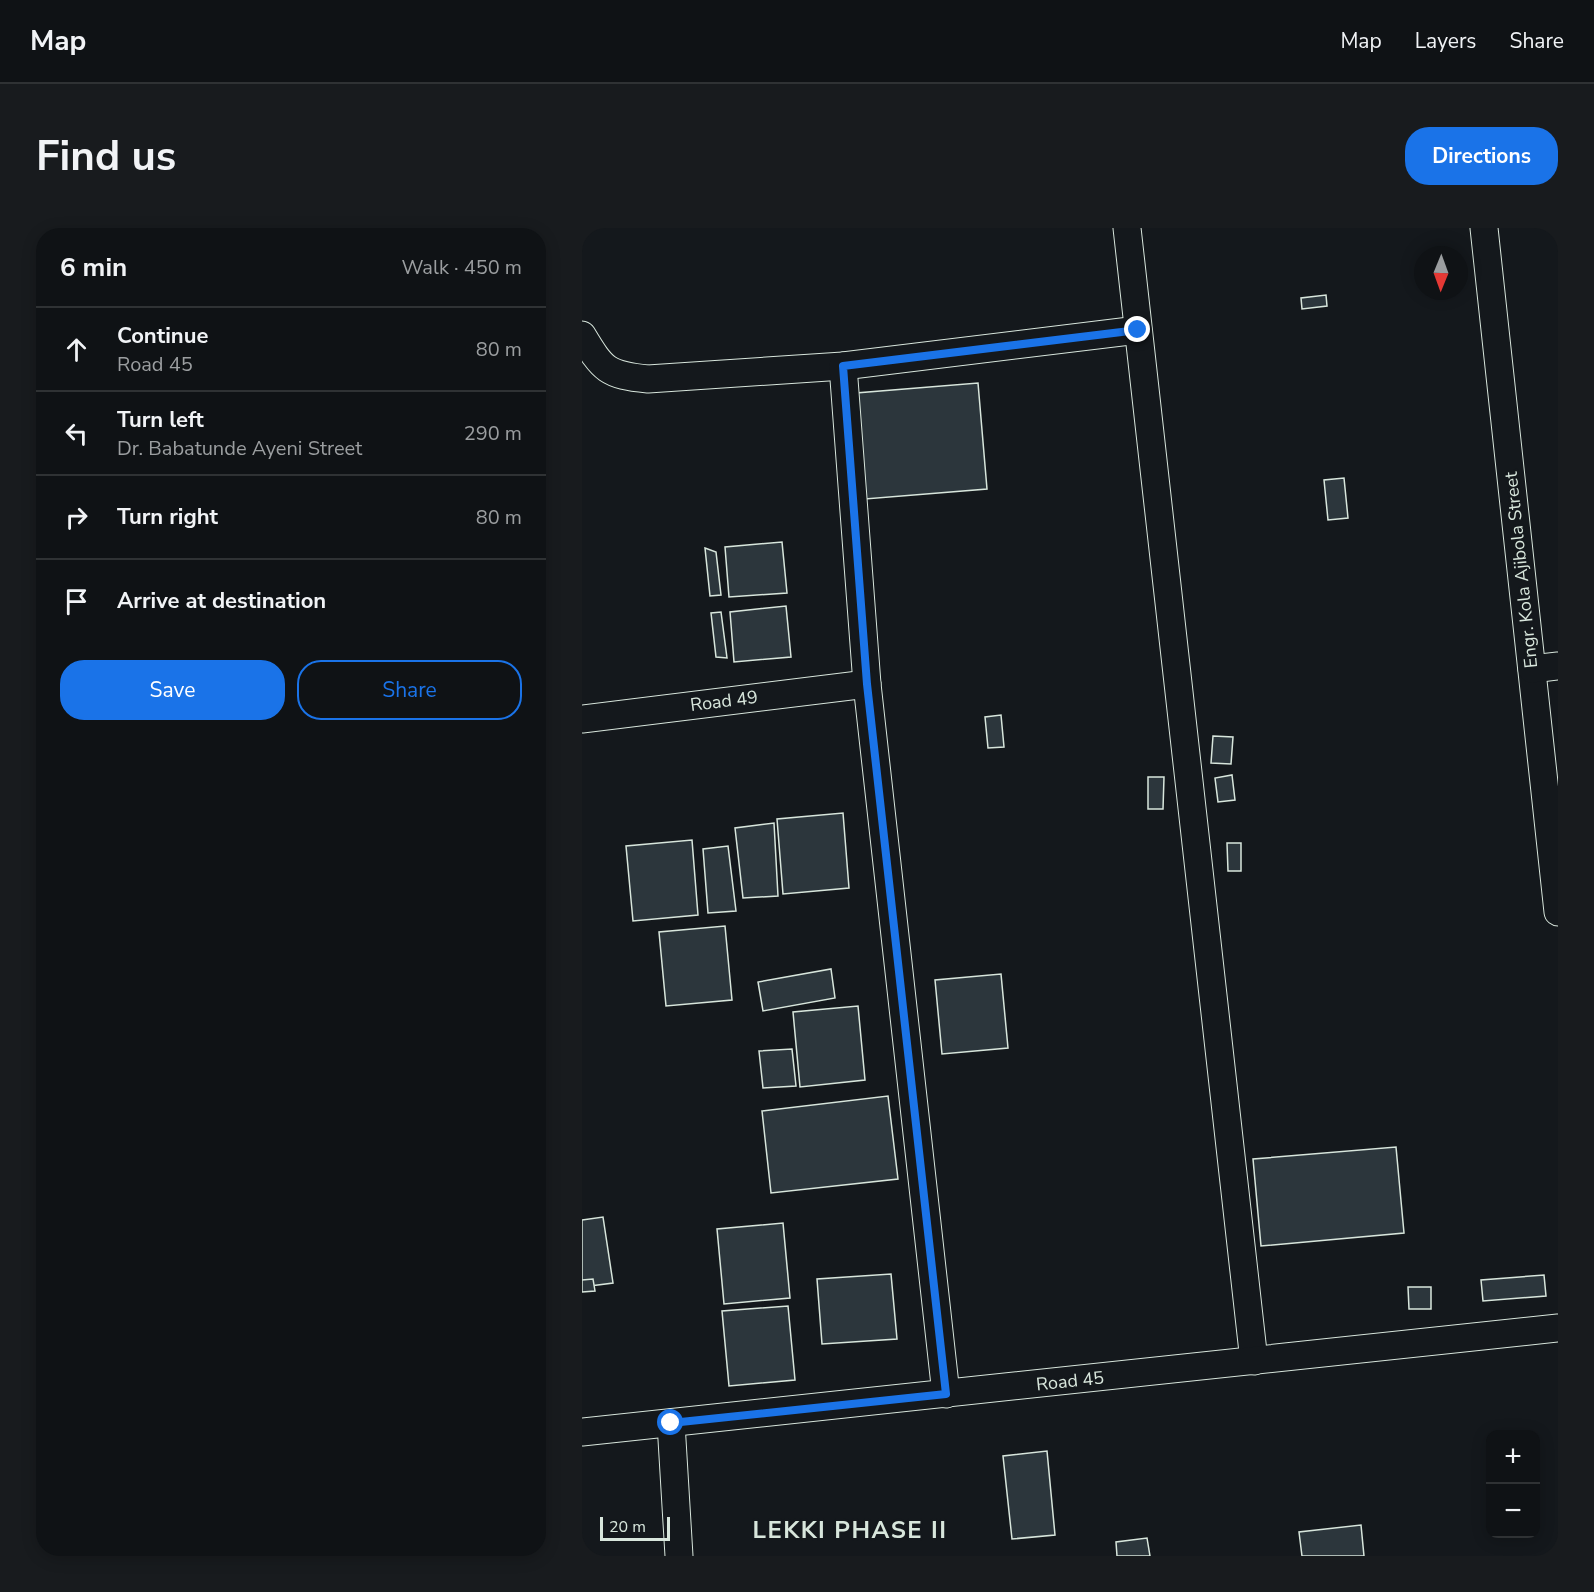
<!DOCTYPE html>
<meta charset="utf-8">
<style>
:root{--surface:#0f1215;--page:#181b1e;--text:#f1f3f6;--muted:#9b9ea0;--line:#2f3234;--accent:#1a73e8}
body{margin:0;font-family:"Nunito Sans",sans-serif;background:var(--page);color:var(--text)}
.controls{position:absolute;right:18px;bottom:18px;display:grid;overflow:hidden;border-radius:12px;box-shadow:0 3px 15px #0003}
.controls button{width:54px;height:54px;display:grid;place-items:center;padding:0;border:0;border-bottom:2px solid var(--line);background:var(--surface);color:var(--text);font:30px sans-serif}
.compass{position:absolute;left:832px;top:18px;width:54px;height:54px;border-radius:50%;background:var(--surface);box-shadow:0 3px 15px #0003;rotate:181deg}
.scale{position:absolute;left:18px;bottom:15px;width:70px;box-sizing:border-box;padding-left:6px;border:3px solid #d8e6dc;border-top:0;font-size:16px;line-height:21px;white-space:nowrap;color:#d8e6dc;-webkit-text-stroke:4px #14181c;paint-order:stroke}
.stop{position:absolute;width:18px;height:18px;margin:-14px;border:4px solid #1a73e8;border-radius:50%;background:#fff}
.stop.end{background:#1a73e8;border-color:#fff;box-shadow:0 2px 6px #0008}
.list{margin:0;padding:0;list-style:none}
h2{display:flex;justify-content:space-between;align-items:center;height:78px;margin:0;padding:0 24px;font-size:26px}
h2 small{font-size:20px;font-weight:400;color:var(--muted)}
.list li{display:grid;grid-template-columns:39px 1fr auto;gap:18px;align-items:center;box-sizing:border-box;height:84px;padding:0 24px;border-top:2px solid var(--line)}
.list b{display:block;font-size:22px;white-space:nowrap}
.list p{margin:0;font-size:20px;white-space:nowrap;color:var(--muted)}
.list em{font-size:20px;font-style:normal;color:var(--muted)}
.actions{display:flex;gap:12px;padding:18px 24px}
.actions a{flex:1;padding:14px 0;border:2px solid var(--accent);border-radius:24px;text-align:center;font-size:21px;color:var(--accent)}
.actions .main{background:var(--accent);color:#fff}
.icon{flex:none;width:33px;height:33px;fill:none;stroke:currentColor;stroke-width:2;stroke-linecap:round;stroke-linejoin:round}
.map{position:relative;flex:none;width:976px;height:1328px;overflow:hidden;border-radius:24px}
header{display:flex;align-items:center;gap:36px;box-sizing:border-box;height:84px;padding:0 30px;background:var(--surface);border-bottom:2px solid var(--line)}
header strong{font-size:28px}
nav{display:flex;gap:33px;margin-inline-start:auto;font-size:21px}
.intro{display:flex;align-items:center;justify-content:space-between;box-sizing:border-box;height:144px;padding:0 36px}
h1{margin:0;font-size:42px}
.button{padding:15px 27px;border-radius:24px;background:var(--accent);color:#fff;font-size:21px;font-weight:700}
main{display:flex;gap:36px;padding:0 36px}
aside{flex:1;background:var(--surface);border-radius:24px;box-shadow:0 3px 15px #0003}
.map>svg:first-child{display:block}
.building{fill:#2c363c;stroke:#d8e6dc;stroke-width:1.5}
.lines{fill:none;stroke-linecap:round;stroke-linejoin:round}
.minor-casing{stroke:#d8e6dc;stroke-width:29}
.minor{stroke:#14181c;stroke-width:27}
.route{stroke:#1a73e8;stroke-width:8}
.labels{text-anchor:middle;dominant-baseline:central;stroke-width:4.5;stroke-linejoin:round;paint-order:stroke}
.street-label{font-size:18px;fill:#d8e6dc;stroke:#14181c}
.district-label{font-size:24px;font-weight:bold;letter-spacing:1.5px;fill:#d8e6dc;stroke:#14181c}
</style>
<header>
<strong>Map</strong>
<nav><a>Map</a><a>Layers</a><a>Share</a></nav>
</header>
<div class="intro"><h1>Find us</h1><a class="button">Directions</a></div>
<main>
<aside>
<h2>6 min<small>Walk · 450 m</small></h2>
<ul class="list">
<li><svg class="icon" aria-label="ahead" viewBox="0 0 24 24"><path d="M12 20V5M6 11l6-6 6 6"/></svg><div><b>Continue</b><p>Road 45</p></div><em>80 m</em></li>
<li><svg class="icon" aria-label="left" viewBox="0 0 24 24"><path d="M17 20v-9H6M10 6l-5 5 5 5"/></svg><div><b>Turn left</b><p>Dr. Babatunde Ayeni Street</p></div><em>290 m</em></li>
<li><svg class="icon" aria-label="right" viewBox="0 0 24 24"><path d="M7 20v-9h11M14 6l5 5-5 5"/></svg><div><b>Turn right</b></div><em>80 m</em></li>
<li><svg class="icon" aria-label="arrive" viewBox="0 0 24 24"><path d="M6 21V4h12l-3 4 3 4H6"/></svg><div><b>Arrive at destination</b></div></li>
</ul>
<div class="actions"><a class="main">Save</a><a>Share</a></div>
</aside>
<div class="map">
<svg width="976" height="1328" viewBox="0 0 976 1328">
<rect width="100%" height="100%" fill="#14181c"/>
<g class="building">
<path d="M 744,67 L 745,78 L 720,81 L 719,70 Z"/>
<path d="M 396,155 L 405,261 L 283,271 L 274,165 Z"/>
<path d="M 762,250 L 766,290 L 746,292 L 742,252 Z"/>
<path d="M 200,314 L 205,365 L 147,369 L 143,319 Z"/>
<path d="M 123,320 L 134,324 L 139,367 L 128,368 Z"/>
<path d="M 204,378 L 209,429 L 152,434 L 148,384 Z"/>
<path d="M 139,384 L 145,430 L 134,429 L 129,385 Z"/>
<path d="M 419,487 L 422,519 L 406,520 L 403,489 Z"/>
<path d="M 631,508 L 651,509 L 649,536 L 629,535 Z"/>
<path d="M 650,547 L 653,572 L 636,574 L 633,550 Z"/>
<path d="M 566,549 L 582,549 L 581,581 L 566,581 Z"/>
<path d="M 261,585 L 267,660 L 201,666 L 195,591 Z"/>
<path d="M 192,595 L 196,668 L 161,670 L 153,600 Z"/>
<path d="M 110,612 L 116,687 L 51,693 L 44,618 Z"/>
<path d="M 645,615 L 659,615 L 659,643 L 646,643 Z"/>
<path d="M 146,618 L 154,683 L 126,685 L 121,621 Z"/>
<path d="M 143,698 L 150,772 L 84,778 L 77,704 Z"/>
<path d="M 249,741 L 253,770 L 181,783 L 176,754 Z"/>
<path d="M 419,746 L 426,820 L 360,826 L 353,752 Z"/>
<path d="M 276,778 L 283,852 L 218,859 L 211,784 Z"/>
<path d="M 210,821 L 214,858 L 181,860 L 177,823 Z"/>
<path d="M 306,868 L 316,951 L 189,965 L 180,883 Z"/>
<path d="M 814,919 L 822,1005 L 679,1018 L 671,931 Z"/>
<path d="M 21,989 L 31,1055 L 0,1059 L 0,992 Z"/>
<path d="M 201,995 L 208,1070 L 142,1076 L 135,1001 Z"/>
<path d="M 309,1046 L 315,1111 L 240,1116 L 235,1051 Z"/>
<path d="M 962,1047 L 964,1068 L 901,1073 L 899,1052 Z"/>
<path d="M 11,1051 L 13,1063 L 0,1064 L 0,1052 Z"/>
<path d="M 826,1059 L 849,1059 L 849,1081 L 827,1081 Z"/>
<path d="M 206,1078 L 213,1152 L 147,1158 L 140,1083 Z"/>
<path d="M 465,1223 L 473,1307 L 430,1311 L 421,1228 Z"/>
<path d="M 779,1297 L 782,1328 L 720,1328 L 717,1304 Z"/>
<path d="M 565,1310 L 568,1328 L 535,1328 L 534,1314 Z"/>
</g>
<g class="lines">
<g class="minor-casing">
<g id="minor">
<path d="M 545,0 L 672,1133"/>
<path d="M 902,0 L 976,684"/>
<path d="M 0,107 C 21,142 25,147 66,151 L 261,138 L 556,102"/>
<path d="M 261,138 L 285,456 L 364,1166"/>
<path d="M 950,441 L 976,438"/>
<path d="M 0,491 L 285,456"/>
<path d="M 89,1195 L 97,1328"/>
<path d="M 0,1204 L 976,1100"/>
</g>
</g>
<use href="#minor" class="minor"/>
</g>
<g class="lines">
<path class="route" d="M 89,1195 L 364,1166 L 285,456 L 261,138 L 556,102"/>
</g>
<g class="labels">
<g class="street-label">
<text transform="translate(939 342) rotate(-96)">Engr. Kola Ajibola Street</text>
<text transform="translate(142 473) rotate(-7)">Road 49</text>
<text transform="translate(488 1153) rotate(-6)">Road 45</text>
</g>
<g class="district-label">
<text x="268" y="1302">LEKKI PHASE II</text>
</g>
</g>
</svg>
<div class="controls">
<button>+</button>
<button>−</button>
</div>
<svg class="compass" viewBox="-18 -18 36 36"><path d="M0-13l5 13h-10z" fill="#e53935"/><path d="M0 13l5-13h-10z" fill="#9b9ea0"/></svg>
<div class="scale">20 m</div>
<div class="stop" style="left:89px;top:1195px"></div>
<div class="stop end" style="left:556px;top:102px"></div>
</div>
</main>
